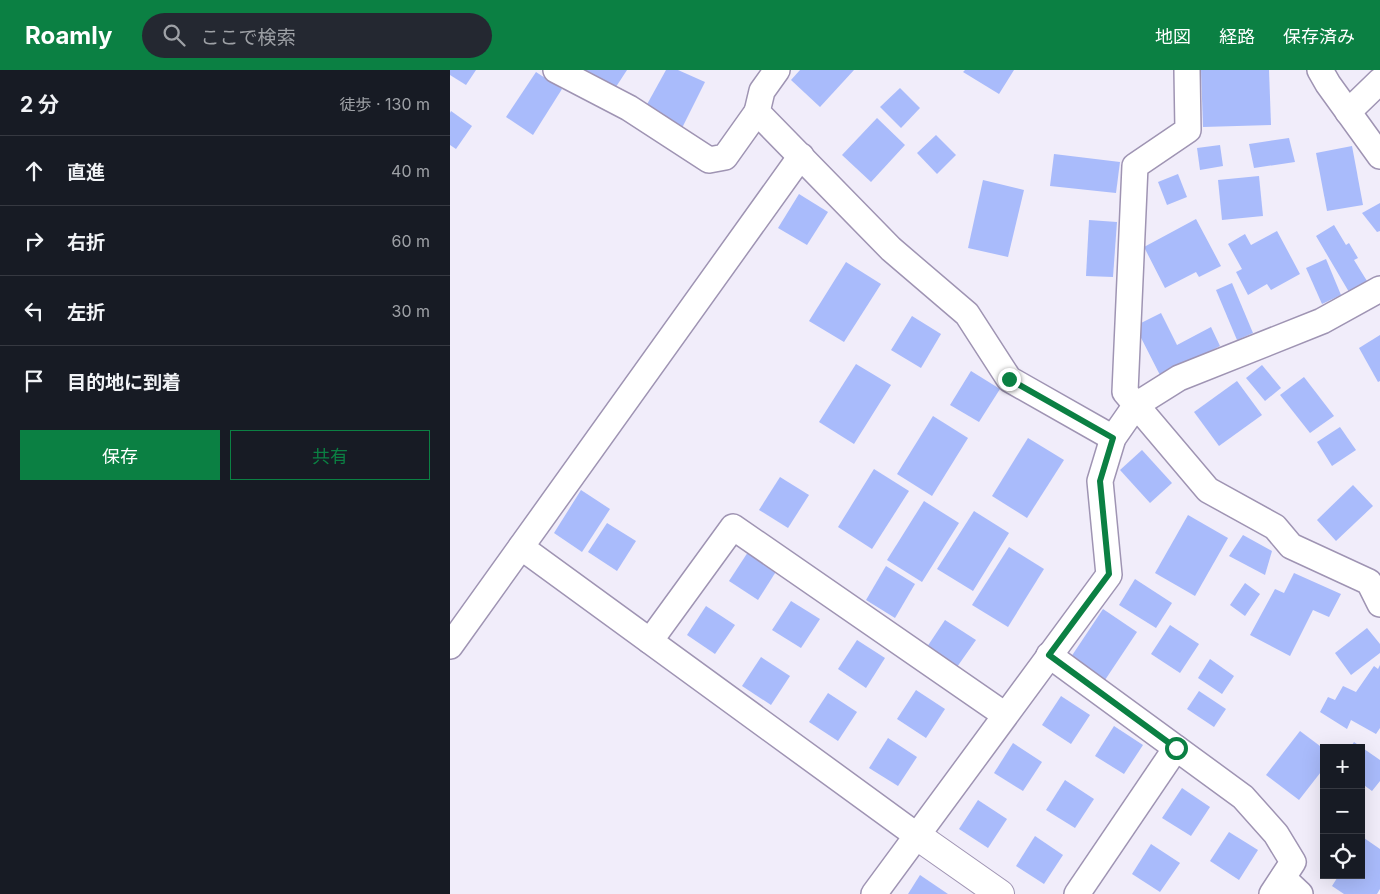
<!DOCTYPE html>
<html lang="ja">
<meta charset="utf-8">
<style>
:root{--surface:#171b24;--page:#242831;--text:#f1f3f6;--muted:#9ea1a6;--line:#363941;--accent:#0b8043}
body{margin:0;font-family:Inter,"Noto Sans JP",sans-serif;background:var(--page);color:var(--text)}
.controls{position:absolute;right:15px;bottom:15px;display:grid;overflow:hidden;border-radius:0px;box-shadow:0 5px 20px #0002}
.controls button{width:45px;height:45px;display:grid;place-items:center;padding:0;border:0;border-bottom:1px solid var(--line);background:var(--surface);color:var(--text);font:25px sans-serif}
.stop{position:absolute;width:15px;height:15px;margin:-11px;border:4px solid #0b8043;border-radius:50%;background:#fff}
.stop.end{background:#0b8043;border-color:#fff;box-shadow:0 1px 5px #0008}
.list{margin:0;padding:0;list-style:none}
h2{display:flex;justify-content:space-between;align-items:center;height:65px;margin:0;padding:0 20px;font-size:21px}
h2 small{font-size:16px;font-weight:400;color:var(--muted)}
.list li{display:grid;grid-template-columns:32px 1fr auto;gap:15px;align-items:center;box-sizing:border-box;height:70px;padding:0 20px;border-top:1px solid var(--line)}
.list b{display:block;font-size:19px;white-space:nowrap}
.list em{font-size:16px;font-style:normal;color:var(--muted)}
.actions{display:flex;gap:10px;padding:15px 20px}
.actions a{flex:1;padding:11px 0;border:1px solid var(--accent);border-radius:0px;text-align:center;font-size:18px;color:var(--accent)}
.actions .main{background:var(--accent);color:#fff}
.icon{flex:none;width:28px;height:28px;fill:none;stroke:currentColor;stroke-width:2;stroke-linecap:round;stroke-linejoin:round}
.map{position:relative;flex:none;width:930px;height:824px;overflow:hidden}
header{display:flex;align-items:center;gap:30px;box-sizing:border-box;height:70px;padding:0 25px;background:var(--accent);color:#fff}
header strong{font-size:24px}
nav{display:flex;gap:28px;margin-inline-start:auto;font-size:18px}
.search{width:350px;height:45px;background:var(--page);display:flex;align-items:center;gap:12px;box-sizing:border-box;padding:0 18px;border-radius:28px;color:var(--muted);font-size:19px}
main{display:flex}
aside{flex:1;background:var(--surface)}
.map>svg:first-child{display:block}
.building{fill:#a9bbfb}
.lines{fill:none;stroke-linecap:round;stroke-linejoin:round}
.street-casing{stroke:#9f94b3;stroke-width:28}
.secondary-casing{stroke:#9f94b3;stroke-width:30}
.street{stroke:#fff;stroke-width:25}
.secondary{stroke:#fff;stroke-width:28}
.route{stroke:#0b8043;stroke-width:6}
</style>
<header>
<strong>Roamly</strong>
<div class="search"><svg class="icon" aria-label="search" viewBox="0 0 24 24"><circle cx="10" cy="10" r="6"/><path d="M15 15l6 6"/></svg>ここで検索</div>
<nav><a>地図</a><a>経路</a><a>保存済み</a></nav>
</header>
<main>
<aside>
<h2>2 分<small>徒歩 · 130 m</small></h2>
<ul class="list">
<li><svg class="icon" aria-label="ahead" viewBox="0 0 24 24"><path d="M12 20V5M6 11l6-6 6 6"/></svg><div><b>直進</b></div><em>40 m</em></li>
<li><svg class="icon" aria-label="right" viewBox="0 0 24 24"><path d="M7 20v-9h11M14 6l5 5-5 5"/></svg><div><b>右折</b></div><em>60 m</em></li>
<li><svg class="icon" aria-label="left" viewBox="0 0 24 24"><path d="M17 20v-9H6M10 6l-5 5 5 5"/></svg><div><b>左折</b></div><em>30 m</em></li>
<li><svg class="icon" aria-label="arrive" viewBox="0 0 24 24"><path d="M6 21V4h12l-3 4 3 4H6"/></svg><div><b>目的地に到着</b></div></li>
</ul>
<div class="actions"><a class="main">保存</a><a>共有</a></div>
</aside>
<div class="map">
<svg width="930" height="824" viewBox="0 0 930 824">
<rect width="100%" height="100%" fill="#f1edfa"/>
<g class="building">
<path d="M 0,0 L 26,0 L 16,15 L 0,5 Z"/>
<path d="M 127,0 L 177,0 L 162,23 Z"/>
<path d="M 216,0 L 228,0 L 255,12 L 231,60 L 195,38 Z"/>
<path d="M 350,0 L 404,0 L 370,37 L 341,10 Z"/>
<path d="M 515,0 L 564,0 L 549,24 L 513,2 Z"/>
<path d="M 751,0 L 819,0 L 821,55 L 753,57 Z"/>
<path d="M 86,2 L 112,19 L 83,65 L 56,47 Z"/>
<path d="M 450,18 L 470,38 L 451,58 L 430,37 Z"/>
<path d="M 1,41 L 22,56 L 6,79 L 0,75 L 0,43 Z"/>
<path d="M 427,48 L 455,75 L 421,112 L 392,85 Z"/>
<path d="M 486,65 L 506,85 L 487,104 L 467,83 Z"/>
<path d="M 839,68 L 845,92 L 804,98 L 799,74 Z"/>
<path d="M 770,75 L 773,96 L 750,100 L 747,78 Z"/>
<path d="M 902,76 L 913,135 L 877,141 L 866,83 Z"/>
<path d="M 604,84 L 670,92 L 666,123 L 600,116 Z"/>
<path d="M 728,104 L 737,127 L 717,135 L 708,112 Z"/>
<path d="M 809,106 L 813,146 L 772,150 L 768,110 Z"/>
<path d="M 533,110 L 574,120 L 558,187 L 518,178 Z"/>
<path d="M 349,124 L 378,142 L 357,175 L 328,158 Z"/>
<path d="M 930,133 L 930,161 L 927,162 L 912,143 Z"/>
<path d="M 746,149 L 771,196 L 749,207 L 746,202 L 715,218 L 694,177 Z"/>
<path d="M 639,150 L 667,152 L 663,207 L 636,206 Z"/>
<path d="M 884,155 L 896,175 L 899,173 L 908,188 L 904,190 L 917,211 L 899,222 L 866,166 Z"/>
<path d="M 827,161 L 850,204 L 821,220 L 817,214 L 798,225 L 786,202 L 792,199 L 778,174 L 795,164 L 801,175 Z"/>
<path d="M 876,189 L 891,225 L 872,234 L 856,198 Z"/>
<path d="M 396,192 L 431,214 L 394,272 L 359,251 Z"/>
<path d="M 782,213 L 803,263 L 787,270 L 766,220 Z"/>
<path d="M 711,243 L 727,275 L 761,257 L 770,276 L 711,307 L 685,256 Z"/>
<path d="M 462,246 L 491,264 L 471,298 L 441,280 Z"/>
<path d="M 930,265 L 930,311 L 928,312 L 909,278 Z"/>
<path d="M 406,294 L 441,315 L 404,374 L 369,352 Z"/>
<path d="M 812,295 L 831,318 L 815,331 L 796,308 Z"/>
<path d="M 521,301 L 550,319 L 529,352 L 500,335 Z"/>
<path d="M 854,307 L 884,346 L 860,363 L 830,325 Z"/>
<path d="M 787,311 L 812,345 L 769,376 L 744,342 Z"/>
<path d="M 483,346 L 518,368 L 482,426 L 447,404 Z"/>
<path d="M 890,357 L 906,380 L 882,396 L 867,372 Z"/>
<path d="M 578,368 L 614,390 L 577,448 L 542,426 Z"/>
<path d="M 692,380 L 722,413 L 700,433 L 670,400 Z"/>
<path d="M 424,399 L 459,421 L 422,479 L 388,457 Z"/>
<path d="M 330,407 L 359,425 L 338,458 L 309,440 Z"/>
<path d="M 903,415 L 923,436 L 886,471 L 867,450 Z"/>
<path d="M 131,420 L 160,439 L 132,482 L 104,463 Z"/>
<path d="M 474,431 L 509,453 L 472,512 L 437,490 Z"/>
<path d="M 524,441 L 559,463 L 523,521 L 487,499 Z"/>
<path d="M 738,445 L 778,468 L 745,526 L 705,503 Z"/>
<path d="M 157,453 L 186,471 L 167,501 L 138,482 Z"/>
<path d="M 793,465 L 822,481 L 815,505 L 779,486 Z"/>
<path d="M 559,477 L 594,499 L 558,557 L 522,535 Z"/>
<path d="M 298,482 L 327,500 L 308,530 L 279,511 Z"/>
<path d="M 436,496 L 465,514 L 445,548 L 416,530 Z"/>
<path d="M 844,503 L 891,524 L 879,547 L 863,540 L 840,586 L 800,565 L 825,519 L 834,523 Z"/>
<path d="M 685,509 L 722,533 L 706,558 L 669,535 Z"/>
<path d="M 795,513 L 810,524 L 795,546 L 780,535 Z"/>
<path d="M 341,531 L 370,549 L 351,578 L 322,560 Z"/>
<path d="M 256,536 L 285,555 L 265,584 L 237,565 Z"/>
<path d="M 653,539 L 687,562 L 655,610 L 621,587 Z"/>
<path d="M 495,550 L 526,570 L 507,597 L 477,577 Z"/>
<path d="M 720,555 L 749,574 L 730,603 L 701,584 Z"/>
<path d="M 917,558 L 930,574 L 930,583 L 901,605 L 885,583 Z"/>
<path d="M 407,570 L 435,588 L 416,618 L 388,599 Z"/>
<path d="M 311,587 L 340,606 L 321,635 L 292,616 Z"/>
<path d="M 760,589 L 784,606 L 772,624 L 748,608 Z"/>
<path d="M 930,595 L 930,658 L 926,664 L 901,650 L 897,659 L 870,642 L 878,627 L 885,630 L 893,616 L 906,622 L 924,596 L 928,599 Z"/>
<path d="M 466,620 L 495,639 L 476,668 L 447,649 Z"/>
<path d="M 749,621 L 776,639 L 764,657 L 737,639 Z"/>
<path d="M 378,623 L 407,642 L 388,671 L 359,652 Z"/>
<path d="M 611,626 L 640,645 L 621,674 L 592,655 Z"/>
<path d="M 664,656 L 693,675 L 674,704 L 645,686 Z"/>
<path d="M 850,661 L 874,679 L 874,698 L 849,730 L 816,705 Z"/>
<path d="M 438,668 L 467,687 L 448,716 L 419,698 Z"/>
<path d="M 904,672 L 930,690 L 930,711 L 922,721 L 911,713 L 911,678 L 900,678 Z"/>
<path d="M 563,673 L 592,692 L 573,721 L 544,703 Z"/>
<path d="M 615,710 L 644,729 L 625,758 L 596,740 Z"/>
<path d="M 732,718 L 760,737 L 741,766 L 712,748 Z"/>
<path d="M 528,730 L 557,749 L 538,778 L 509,759 Z"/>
<path d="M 779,762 L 808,780 L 789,810 L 760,791 Z"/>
<path d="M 585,766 L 613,785 L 594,814 L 566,796 Z"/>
<path d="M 914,768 L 930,779 L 930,819 L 927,824 L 894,824 L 882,816 L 889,805 L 911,805 L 911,772 Z"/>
<path d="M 701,774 L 730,793 L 710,822 L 682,804 Z"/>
<path d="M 470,805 L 498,824 L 458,824 Z"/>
</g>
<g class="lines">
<g class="street-casing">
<g id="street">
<path d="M 106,0 L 179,38 L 259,90 L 275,87 L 307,42"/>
<path d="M 327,0 L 312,21 L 307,42 L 441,179 L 517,244 L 559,309 L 663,368"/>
<path d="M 737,0 L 738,60 L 685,96 L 675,322 L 758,420 L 825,457 L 841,476 L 919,512 L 930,534"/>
<path d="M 870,0 L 878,14 L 930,86"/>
<path d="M 898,42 L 930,11"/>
<path d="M 71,477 L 466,765"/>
<path d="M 200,571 L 283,457 L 555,645"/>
<path d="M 0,576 L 351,86"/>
<path d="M 599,585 L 793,727 L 826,764 L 843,792 L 822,824"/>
<path d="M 833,808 L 850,824"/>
<path d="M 424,824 L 659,505 L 650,411 L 663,368 L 686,335 L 729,308 L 872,251 L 930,219"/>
<path d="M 627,824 L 726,678"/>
</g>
</g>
<g class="secondary-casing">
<path id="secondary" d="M 466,765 L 550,824"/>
</g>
<use href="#street" class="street"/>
<use href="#secondary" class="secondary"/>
</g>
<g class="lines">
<path class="route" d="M 559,309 L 663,368 L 650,411 L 659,504 L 599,585 L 726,678"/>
</g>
</svg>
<div class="controls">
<button>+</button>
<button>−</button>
<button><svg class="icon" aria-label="locate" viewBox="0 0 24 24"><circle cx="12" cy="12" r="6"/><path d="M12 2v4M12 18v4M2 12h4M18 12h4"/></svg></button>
</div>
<div class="stop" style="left:726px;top:678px"></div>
<div class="stop end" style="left:559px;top:309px"></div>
</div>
</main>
